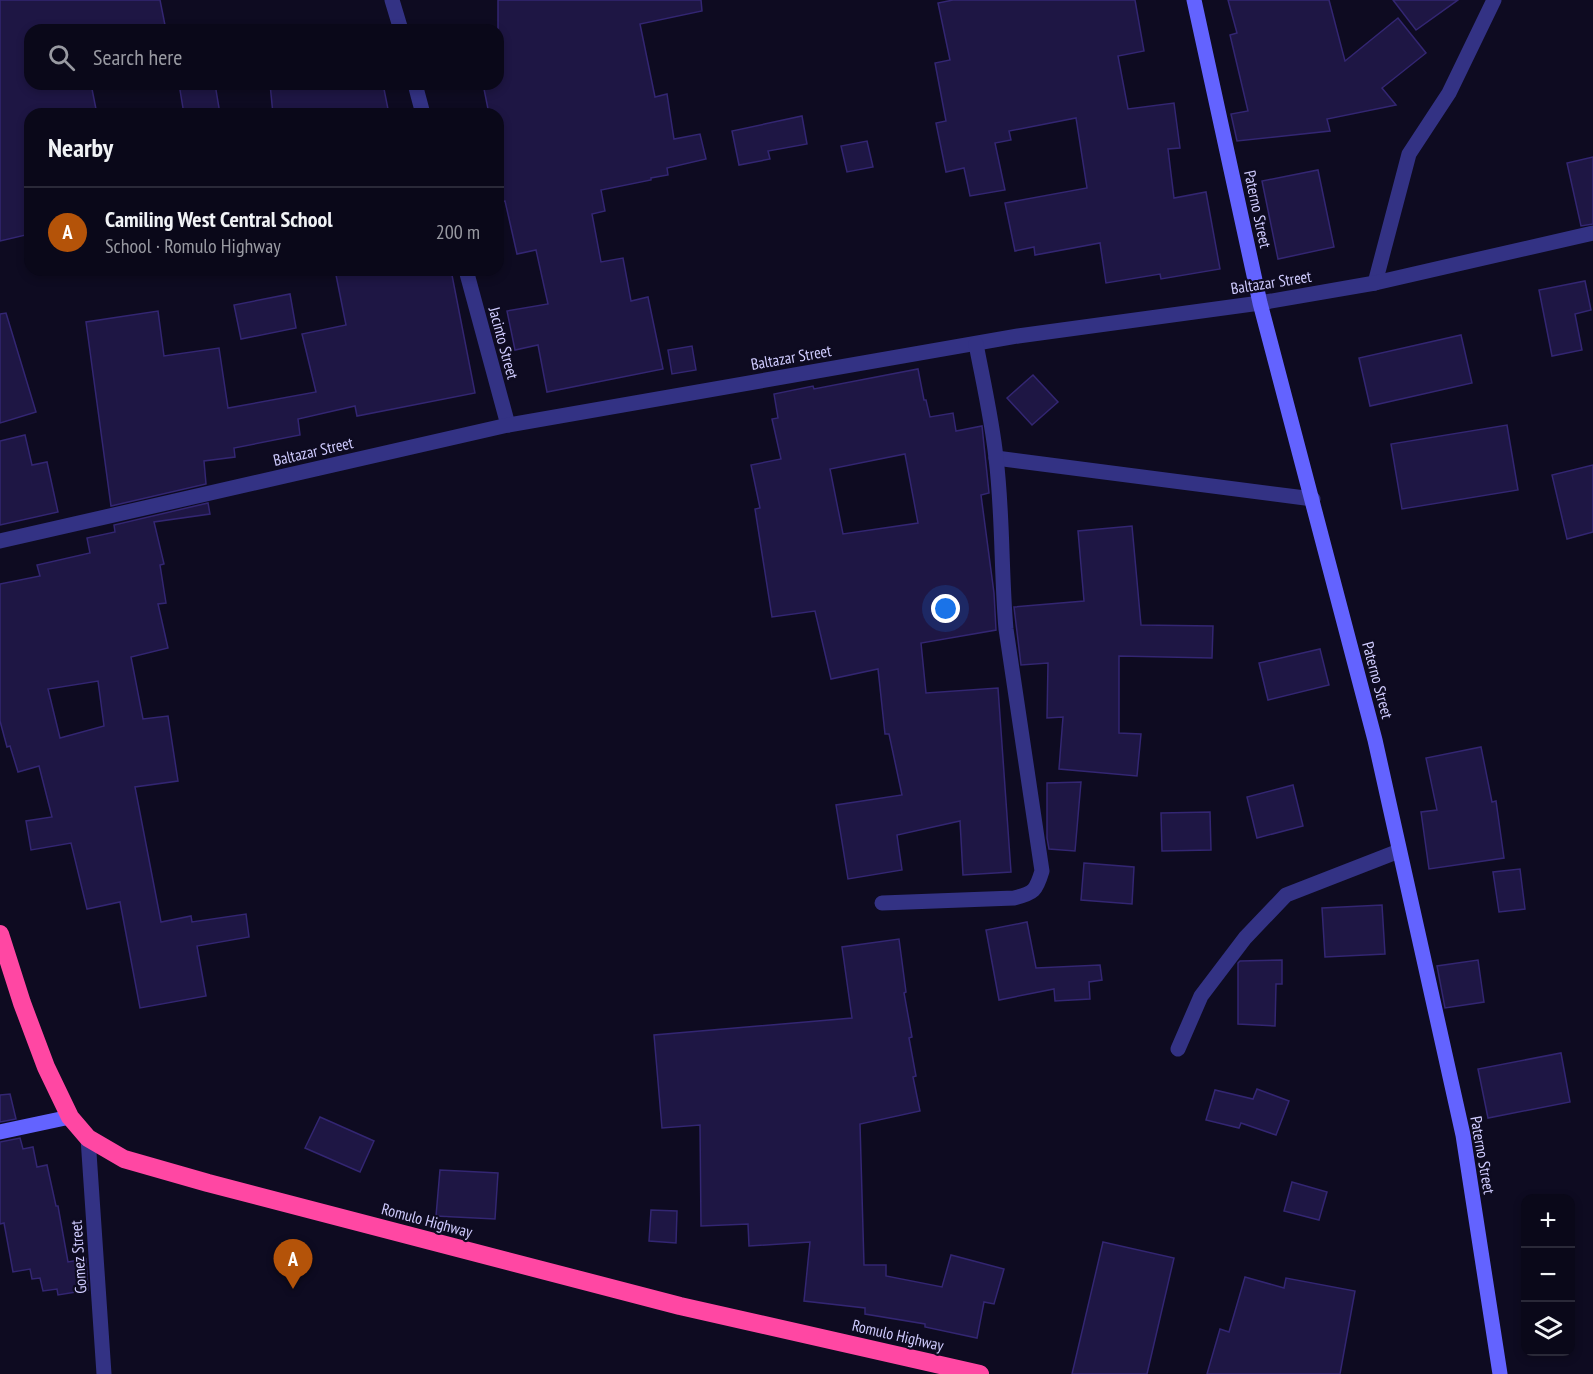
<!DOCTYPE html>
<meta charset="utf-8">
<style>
:root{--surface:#0a0819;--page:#181626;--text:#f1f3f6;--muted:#999aa2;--line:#2a2938;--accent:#b45309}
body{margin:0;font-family:"PT Sans Narrow",sans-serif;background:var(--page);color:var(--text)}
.controls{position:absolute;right:18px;bottom:18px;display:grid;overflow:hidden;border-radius:12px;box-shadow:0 3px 9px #0003}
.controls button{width:54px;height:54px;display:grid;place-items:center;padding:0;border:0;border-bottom:2px solid var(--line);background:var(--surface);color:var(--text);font:30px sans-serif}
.you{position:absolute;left:946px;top:609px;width:21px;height:21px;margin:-15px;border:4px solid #fff;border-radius:50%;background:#1a73e8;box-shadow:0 0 0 9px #1a73e833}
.badge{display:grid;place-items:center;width:39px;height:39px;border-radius:50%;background:var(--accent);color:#fff;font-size:20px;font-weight:700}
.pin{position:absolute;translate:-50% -50px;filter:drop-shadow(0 2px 3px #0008)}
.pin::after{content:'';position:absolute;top:32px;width:21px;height:18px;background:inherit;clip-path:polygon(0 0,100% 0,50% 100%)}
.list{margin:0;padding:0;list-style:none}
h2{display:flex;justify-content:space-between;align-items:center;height:78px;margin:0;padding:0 24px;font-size:26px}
h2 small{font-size:20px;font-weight:400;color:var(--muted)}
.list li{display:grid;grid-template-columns:39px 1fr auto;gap:18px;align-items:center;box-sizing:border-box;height:90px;padding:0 24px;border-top:2px solid var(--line)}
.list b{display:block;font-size:22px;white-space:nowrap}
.list p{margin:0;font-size:20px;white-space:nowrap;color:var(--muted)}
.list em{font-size:20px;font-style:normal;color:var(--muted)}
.icon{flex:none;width:33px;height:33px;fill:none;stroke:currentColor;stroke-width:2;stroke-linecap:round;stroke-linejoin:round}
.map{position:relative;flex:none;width:1593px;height:1374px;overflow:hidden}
.search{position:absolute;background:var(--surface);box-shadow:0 3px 9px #0003;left:24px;top:24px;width:480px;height:66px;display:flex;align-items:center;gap:15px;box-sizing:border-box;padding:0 21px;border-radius:18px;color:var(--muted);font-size:22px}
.panel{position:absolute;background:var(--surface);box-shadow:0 3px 9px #0003;left:24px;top:108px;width:480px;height:168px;border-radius:18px}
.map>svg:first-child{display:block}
.building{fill:#1e1644;stroke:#332672;stroke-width:1.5;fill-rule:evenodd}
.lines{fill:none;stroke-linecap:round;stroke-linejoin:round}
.lane{stroke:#333284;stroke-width:15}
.street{stroke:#333284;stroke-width:15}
.secondary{stroke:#6363ff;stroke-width:15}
.highway{stroke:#ff47a3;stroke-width:18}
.labels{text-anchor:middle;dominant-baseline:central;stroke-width:4.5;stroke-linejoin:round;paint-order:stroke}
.street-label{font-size:16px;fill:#d0ccff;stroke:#0e0b21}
</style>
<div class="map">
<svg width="1593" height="1374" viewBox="0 0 1593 1374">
<rect width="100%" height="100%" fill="#0e0b21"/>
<g class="building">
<path d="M 0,0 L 160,0 L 166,30 L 30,30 L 30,84 L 91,84 L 97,114 L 30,114 L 30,234 L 0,241 Z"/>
<path d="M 498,0 L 701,0 L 702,11 L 640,24 L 655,97 L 667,94 L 674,139 L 700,134 L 706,159 L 667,168 L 668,175 L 651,178 L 651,180 L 601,190 L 605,211 L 592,214 L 601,262 L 623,258 L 631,301 L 648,297 L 663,369 L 547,392 L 538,345 L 515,350 L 507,311 L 548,304 L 536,250 L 517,254 L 505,201 L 498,202 L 498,114 L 489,114 L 483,84 L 498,84 Z"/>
<path d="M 953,0 L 1135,0 L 1144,51 L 1118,56 L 1128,109 L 1174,103 L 1180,148 L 1168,149 L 1174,198 L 1206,192 L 1220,269 L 1161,279 L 1160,274 L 1106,283 L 1100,243 L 1035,255 L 1034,247 L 1015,251 L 1005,203 L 1087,188 L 1076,118 L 1009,131 L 1011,140 L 995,143 L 1005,190 L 970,196 L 964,168 L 946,172 L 936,123 L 946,121 L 935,63 L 950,60 L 938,3 Z"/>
<path d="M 1228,0 L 1329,0 L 1345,61 L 1398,18 L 1426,53 L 1382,88 L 1396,105 L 1327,119 L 1330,131 L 1237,141 L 1231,114 L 1248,111 L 1230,35 L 1237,33 Z"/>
<path d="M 1393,0 L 1458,0 L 1416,30 Z"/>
<path d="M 179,84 L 215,84 L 220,114 L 184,114 Z"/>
<path d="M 270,84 L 383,84 L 389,114 L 273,114 Z"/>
<path d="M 802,116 L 807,144 L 768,151 L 770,159 L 739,165 L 732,131 Z"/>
<path d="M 867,141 L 873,167 L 847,172 L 841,146 Z"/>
<path d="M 1593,157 L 1593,224 L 1581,226 L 1567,163 Z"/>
<path d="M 1318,170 L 1334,247 L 1278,259 L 1262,181 Z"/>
<path d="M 349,270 L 451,270 L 475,393 L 357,416 L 355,406 L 298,419 L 300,435 L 234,448 L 235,457 L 204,461 L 206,484 L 111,506 L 86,322 L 158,311 L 164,356 L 219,348 L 228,408 L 316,392 L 302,334 L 346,325 L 336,275 L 349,273 Z"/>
<path d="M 1585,281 L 1591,310 L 1575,314 L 1582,350 L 1552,356 L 1539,290 Z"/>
<path d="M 290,294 L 296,328 L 241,339 L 234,305 Z"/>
<path d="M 6,313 L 36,412 L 0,423 L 0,314 Z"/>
<path d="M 1461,335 L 1472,383 L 1370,406 L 1359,358 Z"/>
<path d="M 692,346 L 696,370 L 672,374 L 668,350 Z"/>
<path d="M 918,369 L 924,400 L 926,400 L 930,417 L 953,413 L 956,431 L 982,426 L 989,493 L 981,495 L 994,593 L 996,630 L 921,643 L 926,693 L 998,688 L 1011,872 L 963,875 L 960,821 L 897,835 L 902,870 L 848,879 L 836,805 L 902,795 L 889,734 L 885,734 L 878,669 L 831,679 L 815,611 L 772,617 L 755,509 L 760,508 L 751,465 L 781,459 L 772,419 L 778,418 L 774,394 L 813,386 L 814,389 ZM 905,454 L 918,523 L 843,534 L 830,469 Z"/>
<path d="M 1033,375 L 1058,402 L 1032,425 L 1007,398 Z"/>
<path d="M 1507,425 L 1518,490 L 1402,509 L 1391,444 Z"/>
<path d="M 25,435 L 32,465 L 47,462 L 58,512 L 0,525 L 0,441 Z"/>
<path d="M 1593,465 L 1593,532 L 1567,539 L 1552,475 Z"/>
<path d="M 208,503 L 210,514 L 154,522 L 164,564 L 160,565 L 166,603 L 158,604 L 168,648 L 131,657 L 143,719 L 168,716 L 178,781 L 135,787 L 161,922 L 191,916 L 192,922 L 246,914 L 249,937 L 197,946 L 206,996 L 140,1008 L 120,902 L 87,909 L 71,843 L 31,850 L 26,821 L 52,817 L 39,766 L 18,772 L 10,746 L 7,747 L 0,721 L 0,584 L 40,576 L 37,565 L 90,553 L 87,538 L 115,532 L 114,525 ZM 98,681 L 104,726 L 60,738 L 48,689 Z"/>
<path d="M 1132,526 L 1141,625 L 1213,626 L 1212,658 L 1119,656 L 1119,733 L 1141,734 L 1137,776 L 1059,769 L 1063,717 L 1047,718 L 1048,663 L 1021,665 L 1014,607 L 1084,601 L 1078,531 Z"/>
<path d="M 1320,649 L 1329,685 L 1268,700 L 1259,663 Z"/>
<path d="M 1481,747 L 1492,802 L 1496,801 L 1504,858 L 1429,869 L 1421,812 L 1437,810 L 1426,758 Z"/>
<path d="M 1081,782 L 1075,851 L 1049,849 L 1047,838 L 1047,783 Z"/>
<path d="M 1293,785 L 1303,826 L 1257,838 L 1247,797 Z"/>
<path d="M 1210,812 L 1211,850 L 1162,851 L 1161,813 Z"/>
<path d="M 1084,863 L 1134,867 L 1132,904 L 1081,900 Z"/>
<path d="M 1520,869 L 1525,909 L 1499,912 L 1493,872 Z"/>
<path d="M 1382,905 L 1385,954 L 1325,957 L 1322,908 Z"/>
<path d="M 1027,922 L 1036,968 L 1100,965 L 1102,980 L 1089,982 L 1090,999 L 1055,1001 L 1054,989 L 999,1000 L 986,930 Z"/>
<path d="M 899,939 L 906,992 L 904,993 L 912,1037 L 909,1038 L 916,1076 L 913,1077 L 920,1111 L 860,1124 L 864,1265 L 886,1265 L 886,1276 L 942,1287 L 951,1255 L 1004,1269 L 994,1304 L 984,1302 L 977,1338 L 925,1327 L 925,1324 L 865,1314 L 865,1308 L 804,1301 L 810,1242 L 749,1246 L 748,1224 L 701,1226 L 700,1125 L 662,1128 L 654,1035 L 852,1018 L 842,947 Z"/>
<path d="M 1282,960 L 1282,984 L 1276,984 L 1275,1026 L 1238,1024 L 1238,963 L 1240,961 Z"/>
<path d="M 1478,960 L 1484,1002 L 1445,1008 L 1437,966 Z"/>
<path d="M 1561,1053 L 1570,1102 L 1488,1118 L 1478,1069 Z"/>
<path d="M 1257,1089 L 1289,1101 L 1276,1135 L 1241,1123 L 1239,1128 L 1206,1120 L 1215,1090 L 1253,1099 Z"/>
<path d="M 10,1094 L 16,1119 L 0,1122 L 0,1095 Z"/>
<path d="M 320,1117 L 374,1141 L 360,1172 L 305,1148 Z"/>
<path d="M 20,1138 L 23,1149 L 33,1147 L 37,1167 L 47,1165 L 56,1206 L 58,1206 L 68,1262 L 86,1259 L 88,1290 L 58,1295 L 57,1289 L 43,1291 L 40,1278 L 32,1279 L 30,1269 L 13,1272 L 4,1223 L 0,1224 L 0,1142 Z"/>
<path d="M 440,1170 L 498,1173 L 495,1219 L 436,1216 Z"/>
<path d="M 1292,1182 L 1327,1192 L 1319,1220 L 1284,1211 Z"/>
<path d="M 651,1210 L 677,1211 L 676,1243 L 649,1241 Z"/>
<path d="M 1103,1242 L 1174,1258 L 1147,1374 L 1072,1374 Z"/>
<path d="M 1245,1277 L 1284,1288 L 1286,1278 L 1355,1291 L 1340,1374 L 1207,1374 L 1220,1329 L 1229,1332 Z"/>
</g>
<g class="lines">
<path class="lane" d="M 996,458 L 1313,499"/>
<g class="street">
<path d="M 392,0 L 401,30"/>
<path d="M 415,84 L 423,114"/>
<path d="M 466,270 L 508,425"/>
<path d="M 1375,283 L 1409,154 L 1449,93 L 1494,0"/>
<path d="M 0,541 L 508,425 L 1018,336 L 1260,303 L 1375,283 L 1593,233"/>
<path d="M 882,903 L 1014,898 C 1034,893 1036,891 1042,871 L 1006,629 C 1001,572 1003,515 996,458 C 992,420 983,381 976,344"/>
<path d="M 1178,1049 L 1201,996 L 1245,938 L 1286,895 L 1399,851"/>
<path d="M 88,1138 L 104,1374"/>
</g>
<g class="secondary">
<path d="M 1194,0 L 1260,303 L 1375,740 L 1463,1135 L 1500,1374"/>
<path d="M 0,1132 L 70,1117"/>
</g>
<path class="highway" d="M 0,934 L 22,1003 L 46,1067 L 70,1117 L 88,1138 L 124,1159 L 208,1183 L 680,1306 L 980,1374"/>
</g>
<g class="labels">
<g class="street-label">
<text transform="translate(1258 209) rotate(78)">Paterno Street</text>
<text transform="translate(1271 282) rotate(-9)">Baltazar Street</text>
<text transform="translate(504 343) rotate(75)">Jacinto Street</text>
<text transform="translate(791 357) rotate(-10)">Baltazar Street</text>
<text transform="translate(313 451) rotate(-13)">Baltazar Street</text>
<text transform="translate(1378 680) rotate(75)">Paterno Street</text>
<text transform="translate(1483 1155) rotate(80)">Paterno Street</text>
<text transform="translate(427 1220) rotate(15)">Romulo Highway</text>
<text transform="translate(78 1257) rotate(-94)">Gomez Street</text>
<text transform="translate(898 1335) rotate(13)">Romulo Highway</text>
</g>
</g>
</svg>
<div class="controls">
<button>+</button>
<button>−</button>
<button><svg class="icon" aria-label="layers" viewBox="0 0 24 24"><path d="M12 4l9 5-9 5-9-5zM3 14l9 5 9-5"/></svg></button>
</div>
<div class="you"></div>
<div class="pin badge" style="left:293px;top:1289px">A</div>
<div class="search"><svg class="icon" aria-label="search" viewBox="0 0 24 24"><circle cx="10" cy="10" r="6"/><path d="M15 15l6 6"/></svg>Search here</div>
<section class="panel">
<h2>Nearby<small></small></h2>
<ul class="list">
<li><span class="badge">A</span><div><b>Camiling West Central School</b><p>School · Romulo Highway</p></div><em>200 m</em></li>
</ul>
</section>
</div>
